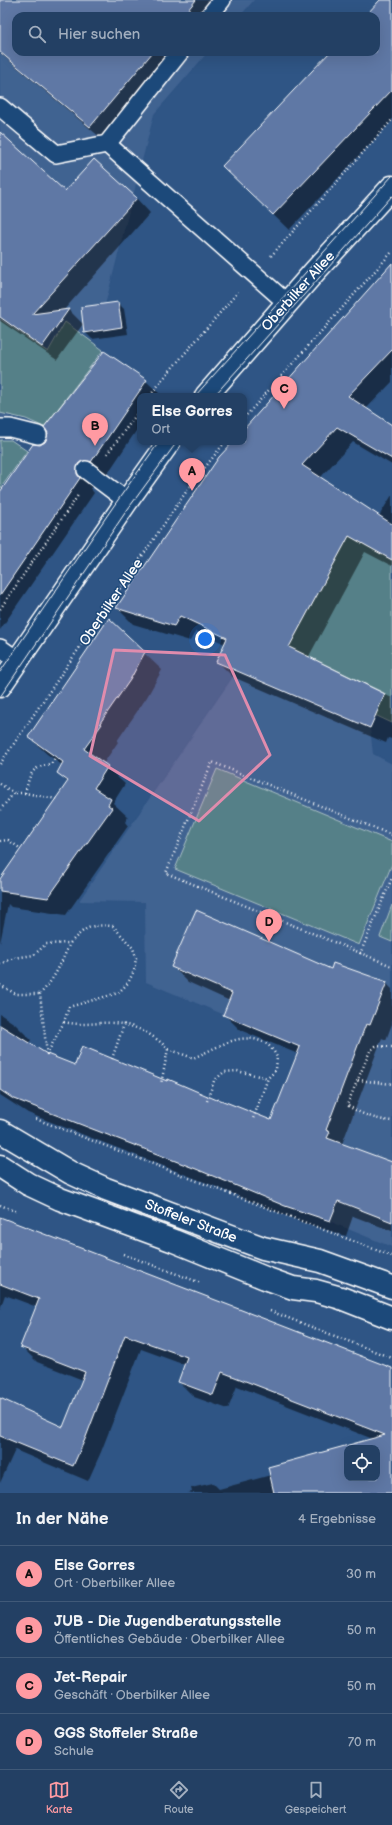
<!DOCTYPE html>
<html lang="de">
<meta charset="utf-8">
<style>
:root{--surface:#234064;--page:#2b476a;--text:#f1f3f6;--muted:#a3afbf;--line:#405978;--accent:#ff9aa2}
body{margin:0;font-family:"Balsamiq Sans",sans-serif;background:var(--page);color:var(--text)}
.controls{position:absolute;right:12px;bottom:12px;display:grid;overflow:hidden;border-radius:8px;box-shadow:0 4px 16px #0002}
.controls button{width:36px;height:36px;display:grid;place-items:center;padding:0;border:0;border-bottom:1px solid var(--line);background:var(--surface);color:var(--text);font:20px sans-serif}
.you{position:absolute;left:205px;top:639px;width:14px;height:14px;margin:-10px;border:3px solid #fff;border-radius:50%;background:#1a73e8;box-shadow:0 0 0 6px #1a73e833}
.badge{display:grid;place-items:center;width:26px;height:26px;border-radius:50%;background:var(--accent);color:#111;font-size:13px;font-weight:700}
.pin{position:absolute;translate:-50% -33px;filter:drop-shadow(0 1px 2px #0008)}
.pin::after{content:'';position:absolute;top:21px;width:14px;height:12px;background:inherit;clip-path:polygon(0 0,100% 0,50% 100%)}
.popup{position:absolute;left:137px;top:393px;width:110px;height:52px;box-sizing:border-box;display:grid;place-content:center;border-radius:8px;background:var(--surface);filter:drop-shadow(0 1px 3px #0005);font-size:13px;white-space:nowrap;color:var(--muted)}
.popup b{font-size:15px;color:var(--text)}
.popup::after{content:'';position:absolute;left:50%;top:100%;margin-left:-8px;border:8px solid transparent;border-top-color:var(--surface)}
.list{margin:0;padding:0;list-style:none}
h2{display:flex;justify-content:space-between;align-items:center;height:52px;margin:0;padding:0 16px;font-size:17px}
h2 small{font-size:13px;font-weight:400;color:var(--muted)}
.list li{display:grid;grid-template-columns:26px 1fr auto;gap:12px;align-items:center;box-sizing:border-box;height:56px;padding:0 16px;border-top:1px solid var(--line)}
.list b{display:block;font-size:15px;white-space:nowrap}
.list p{margin:0;font-size:13px;white-space:nowrap;color:var(--muted)}
.list em{font-size:13px;font-style:normal;color:var(--muted)}
.icon{flex:none;width:22px;height:22px;fill:none;stroke:currentColor;stroke-width:2;stroke-linecap:round;stroke-linejoin:round}
.map{position:relative;flex:none;width:392px;height:1493px;overflow:hidden}
.search{position:absolute;background:var(--surface);box-shadow:0 4px 16px #0002;left:12px;right:12px;top:12px;height:44px;display:flex;align-items:center;gap:10px;box-sizing:border-box;padding:0 14px;border-radius:12px;color:var(--muted);font-size:15px}
.sheet{height:276px;background:var(--surface)}
nav{display:flex;justify-content:space-around;align-items:center;box-sizing:border-box;height:56px;border-top:1px solid var(--line);background:var(--surface);font-size:11px;color:var(--muted)}
nav a{display:grid;justify-items:center;gap:2px}
nav .on{color:var(--accent)}
.map>svg:first-child{display:block}
.built{fill:#416391}
.green{fill:#558088;stroke:#aac0c4}
.shadow{fill:#0007;fill-rule:evenodd}
.building{fill:#5e78a5;stroke:#fff;fill-rule:evenodd}
.lines{fill:none;stroke-linecap:round;stroke-linejoin:round}
.service-casing{stroke:#fff;stroke-width:20}
.secondary-casing{stroke:#fff;stroke-width:25}
.path{stroke:#fff;stroke-width:2.5;stroke-dasharray:1 3;stroke-linecap:butt}
.service{stroke:#1f4a7a;stroke-width:17}
.secondary{stroke:#1f4a7a;stroke-width:22}
.tram{stroke:#fff;stroke-width:1}
.marked{fill:#e08cad;fill-opacity:0.2;stroke:#e08cad;stroke-width:3;stroke-linejoin:round}
.labels{text-anchor:middle;dominant-baseline:central;stroke-width:3;stroke-linejoin:round;paint-order:stroke}
.street-label{font-size:14px;fill:#fff;stroke:#1f4a7a}
</style>
<div class="map">
<svg width="392" height="1493" viewBox="0 0 392 1493">
<rect width="100%" height="100%" fill="#2f5585"/>
<filter id="ink" filterUnits="userSpaceOnUse"><feTurbulence type="fractalNoise" baseFrequency=".025" numOctaves="2"/><feDisplacementMap in="SourceGraphic" scale="8" xChannelSelector="R" yChannelSelector="G"/><feConvolveMatrix kernelMatrix="1 2 1 2 8 2 1 2 1" color-interpolation-filters="sRGB"/></filter>
<g filter="url(#ink)">
<g class="built">
<path d="M 0,0 L 254,0 L 240,16 L 16,16 L 16,52 L 208,52 L 154,114 L 103,313 L 0,427 Z"/>
<path d="M 237,671 L 370,728 L 373,754 L 392,764 L 392,1247 L 321,1218 L 285,1206 L 244,1189 L 308,1026 L 275,1036 L 146,982 L 145,902 L 79,901 Z"/>
</g>
<g class="green">
<path d="M 0,319 L 48,352 L 65,322 L 103,350 L 44,427 L 26,419 L 0,413 Z"/>
<path d="M 0,440 L 11,440 L 27,451 L 0,489 Z"/>
<path d="M 349,536 L 392,560 L 392,723 L 375,715 L 384,693 L 289,647 Z"/>
<path d="M 217,769 L 392,842 L 392,864 L 359,945 L 175,869 Z"/>
<path d="M 392,905 L 392,942 L 380,937 Z"/>
</g>
<g class="shadow">
<path d="M 0,0 L 230,0 L 218,16 L 16,16 L 16,52 L 183,52 L 107,143 L 0,53 Z"/>
<path d="M 381,0 L 392,0 L 392,121 L 289,230 L 238,181 L 332,52 L 376,52 L 376,16 L 366,16 Z"/>
<path d="M 0,146 L 65,192 L 136,198 L 150,213 L 63,311 L 69,310 L 83,324 L 57,360 L 0,321 Z"/>
<path d="M 392,265 L 392,382 L 366,409 L 392,427 L 392,465 L 353,442 L 320,478 L 379,516 L 392,495 L 392,566 L 365,552 L 308,658 L 392,698 L 392,739 L 388,738 L 386,743 L 233,677 L 217,661 L 225,644 L 196,631 L 190,641 L 133,624 L 117,608 L 234,442 L 244,442 L 244,430 Z"/>
<path d="M 118,303 L 124,309 L 128,334 L 92,339 L 85,332 Z"/>
<path d="M 146,381 L 161,395 L 140,396 L 140,425 L 106,476 L 92,479 L 91,489 L 94,493 L 0,630 L 0,495 L 41,446 Z"/>
<path d="M 109,620 L 162,670 L 147,697 L 117,741 L 118,742 L 103,764 L 125,784 L 113,803 L 128,817 L 125,822 L 128,826 L 66,915 L 11,907 L 8,904 L 0,943 L 0,881 L 68,783 L 58,772 L 62,765 L 47,754 L 29,737 Z"/>
<path d="M 173,967 L 331,970 L 386,983 L 392,989 L 392,1024 L 386,1040 L 382,1038 L 342,1144 L 392,1163 L 392,1231 L 353,1216 L 346,1236 L 301,1222 L 212,1185 L 28,1113 L 0,1095 L 0,1014 L 15,1024 L 31,1040 L 28,1044 L 46,1055 L 75,1066 L 218,1101 L 272,1121 L 298,1054 L 240,1030 L 225,1015 L 230,1001 L 188,982 Z"/>
<path d="M 0,1218 L 392,1369 L 392,1493 L 188,1493 L 192,1492 L 191,1488 L 213,1483 L 219,1489 L 271,1475 L 269,1468 L 373,1439 L 237,1386 L 228,1409 L 194,1397 L 179,1382 L 185,1365 L 141,1349 L 101,1452 L 88,1481 L 15,1450 L 0,1483 L 0,1400 L 64,1428 L 83,1380 L 37,1362 L 22,1347 L 37,1307 L 5,1295 L 0,1309 ZM 347,1448 L 377,1448 L 377,1478 L 347,1478 Z"/>
</g>
<g class="building">
<path d="M 0,0 L 196,0 L 183,16 L 16,16 L 16,52 L 153,52 L 90,127 L 0,52 Z"/>
<path d="M 380,0 L 392,0 L 392,90 L 273,215 L 222,166 L 330,52 L 376,52 L 376,16 L 365,16 Z"/>
<path d="M 0,132 L 65,191 L 94,159 L 137,198 L 32,314 L 69,309 L 42,347 L 0,317 Z"/>
<path d="M 392,263 L 392,350 L 348,396 L 392,425 L 392,459 L 337,427 L 302,465 L 392,524 L 392,560 L 349,536 L 289,647 L 385,694 L 370,728 L 216,662 L 227,638 L 180,616 L 174,626 L 116,608 L 219,457 L 233,442 L 244,442 L 244,429 Z"/>
<path d="M 118,302 L 122,327 L 84,333 L 81,307 Z"/>
<path d="M 104,351 L 147,380 L 91,462 L 82,461 L 78,464 L 77,474 L 80,478 L 0,595 L 0,492 L 33,444 L 40,445 L 45,442 L 48,433 L 44,427 Z"/>
<path d="M 109,618 L 145,652 L 130,680 L 100,723 L 102,724 L 84,749 L 108,766 L 94,788 L 111,799 L 108,805 L 112,808 L 48,898 L 0,891 L 0,879 L 68,781 L 57,773 L 63,762 L 28,737 Z"/>
<path d="M 196,910 L 331,969 L 333,963 L 387,982 L 370,1025 L 366,1024 L 326,1130 L 330,1132 L 327,1138 L 392,1162 L 392,1222 L 338,1201 L 330,1221 L 285,1206 L 196,1169 L 12,1098 L 0,1090 L 0,1025 L 47,1054 L 75,1065 L 82,1046 L 167,1081 L 168,1079 L 217,1100 L 218,1099 L 271,1120 L 300,1047 L 223,1015 L 232,993 L 171,967 Z"/>
<path d="M 0,1217 L 392,1368 L 392,1493 L 274,1493 L 268,1467 L 385,1435 L 222,1372 L 213,1395 L 178,1382 L 187,1357 L 125,1335 L 86,1437 L 73,1466 L 0,1436 L 0,1398 L 63,1427 L 85,1372 L 20,1347 L 39,1299 L 0,1284 ZM 347,1448 L 377,1448 L 377,1478 L 347,1478 Z"/>
</g>
<g class="lines">
<g class="service-casing">
<g id="service">
<path d="M 209,16 L 222,0"/>
<path d="M 0,107 L 56,154 L 107,144 L 180,52"/>
<path d="M 107,144 L 287,303"/>
<path d="M 0,428 L 10,428 L 38,435"/>
<path d="M 86,470 L 127,501"/>
<path d="M 0,648 L 17,660"/>
</g>
</g>
<g class="secondary-casing">
<g id="secondary">
<path d="M 206,396 L 315,271 L 392,187"/>
<path d="M 0,686 L 127,501 L 169,442"/>
<path d="M 0,1131 L 71,1173 L 106,1189 L 263,1248 L 320,1261 L 392,1287"/>
<path d="M 0,1166 L 28,1184 L 60,1199 L 174,1241 L 265,1278 L 293,1288 L 316,1291 L 341,1298 L 392,1318"/>
</g>
</g>
<g class="path">
<path d="M 271,256 L 392,120"/>
<path d="M 150,396 L 167,374 L 238,292"/>
<path d="M 244,418 L 392,252"/>
<path d="M 107,454 L 140,410"/>
<path d="M 0,609 L 79,494"/>
<path d="M 0,764 L 188,489 L 225,442"/>
<path d="M 0,784 L 14,793"/>
<path d="M 25,793 C 30,775 30,767 51,764 L 56,757"/>
<path d="M 0,810 L 14,793 L 25,793 L 56,799"/>
<path d="M 392,835 L 212,762 L 166,873 L 392,966"/>
<path d="M 0,841 L 8,840 L 21,849"/>
<path d="M 360,954 L 392,878"/>
<path d="M 0,964 L 14,958 L 34,955 L 46,944 L 70,943 C 86,927 90,924 113,926 L 133,948 L 136,958 L 134,971 L 128,983 L 118,993 L 69,1007 L 64,1022 C 78,1025 87,1024 101,1023 C 127,1021 150,1031 168,1049 L 161,1084"/>
<path d="M 0,985 L 16,994 L 40,994"/>
<path d="M 64,1022 L 47,1054 L 40,994 C 55,979 62,961 70,943"/>
<path d="M 392,1047 L 376,1046 L 370,1051 L 347,1105 C 360,1114 377,1120 392,1121"/>
<path d="M 168,1049 L 193,1058 C 218,1048 241,1029 267,1044 C 271,1047 275,1053 277,1057 L 276,1070 L 268,1078 L 253,1119"/>
<path d="M 112,1059 L 124,1024"/>
<path d="M 358,1080 L 392,1084"/>
<path d="M 207,1101 L 214,1081 L 224,1072 L 237,1071 L 268,1078"/>
<path d="M 36,1119 L 392,1256"/>
<path d="M 0,1205 L 18,1212"/>
<path d="M 123,1254 L 201,1283"/>
<path d="M 270,1311 L 392,1358"/>
</g>
<use href="#service" class="service"/>
<use href="#secondary" class="secondary"/>
<g class="tram">
<path d="M 195,396 L 392,176"/>
<path d="M 214,396 L 392,196"/>
<path d="M 0,672 L 113,507 L 159,442"/>
<path d="M 0,697 L 125,513 L 177,442"/>
</g>
</g>
</g>
<path class="marked" d="M 114,650 L 225,655 L 270,755 L 199,821 L 90,756 Z"/>
<g class="labels">
<g class="street-label">
<text transform="translate(298 291) rotate(-48)">Oberbilker Allee</text>
<text transform="translate(111 602) rotate(-56)">Oberbilker Allee</text>
<text transform="translate(191 1221) rotate(21)">Stoffeler Straße</text>
</g>
</g>
</svg>
<div class="controls">
<button><svg class="icon" aria-label="locate" viewBox="0 0 24 24"><circle cx="12" cy="12" r="6"/><path d="M12 2v4M12 18v4M2 12h4M18 12h4"/></svg></button>
</div>
<div class="you"></div>
<div class="pin badge" style="left:192px;top:491px">A</div>
<div class="popup"><b>Else Gorres</b>Ort</div>
<div class="pin badge" style="left:95px;top:446px">B</div>
<div class="pin badge" style="left:284px;top:409px">C</div>
<div class="pin badge" style="left:269px;top:942px">D</div>
<div class="search"><svg class="icon" aria-label="search" viewBox="0 0 24 24"><circle cx="10" cy="10" r="6"/><path d="M15 15l6 6"/></svg>Hier suchen</div>
</div>
<section class="sheet">
<h2>In der Nähe<small>4 Ergebnisse</small></h2>
<ul class="list">
<li><span class="badge">A</span><div><b>Else Gorres</b><p>Ort · Oberbilker Allee</p></div><em>30 m</em></li>
<li><span class="badge">B</span><div><b>JUB - Die Jugendberatungsstelle</b><p>Öffentliches Gebäude · Oberbilker Allee</p></div><em>50 m</em></li>
<li><span class="badge">C</span><div><b>Jet-Repair</b><p>Geschäft · Oberbilker Allee</p></div><em>50 m</em></li>
<li><span class="badge">D</span><div><b>GGS Stoffeler Straße</b><p>Schule</p></div><em>70 m</em></li>
</ul>
</section>
<nav>
<a class="on"><svg class="icon" aria-label="map" viewBox="0 0 24 24"><path d="M3 6l6-2 6 2 6-2v14l-6 2-6-2-6 2zM9 4v14M15 6v14"/></svg>Karte</a>
<a><svg class="icon" aria-label="directions" viewBox="0 0 24 24"><path d="M12 3l9 9-9 9-9-9zM9 14v-3h6M13 9l2 2-2 2"/></svg>Route</a>
<a><svg class="icon" aria-label="saved" viewBox="0 0 24 24"><path d="M7 4h10v16l-5-4-5 4z"/></svg>Gespeichert</a>
</nav>
